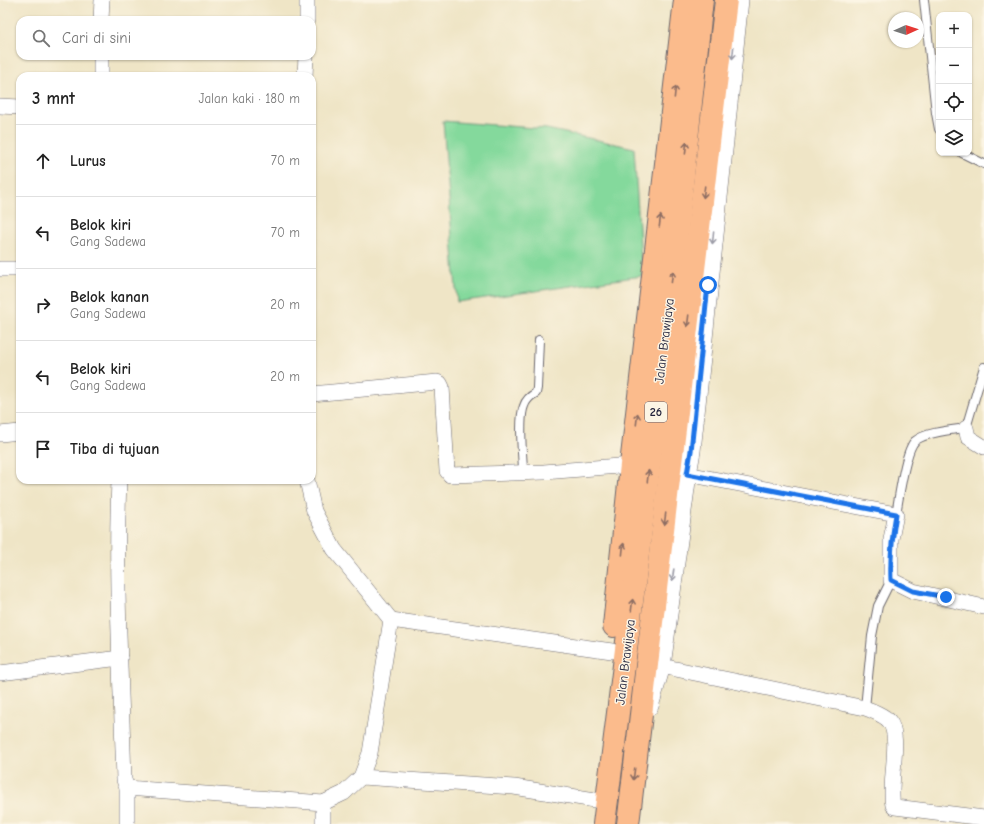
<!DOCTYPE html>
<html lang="id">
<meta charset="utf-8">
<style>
:root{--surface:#fff;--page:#f2f2f2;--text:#222;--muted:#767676;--line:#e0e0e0}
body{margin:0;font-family:"Comic Neue",sans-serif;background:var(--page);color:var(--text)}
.controls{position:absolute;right:12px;top:12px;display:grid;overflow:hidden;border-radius:8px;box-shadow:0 1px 3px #0004}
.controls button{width:36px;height:36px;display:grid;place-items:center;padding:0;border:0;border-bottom:1px solid var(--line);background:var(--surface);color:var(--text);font:20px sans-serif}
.compass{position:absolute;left:888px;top:12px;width:36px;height:36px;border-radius:50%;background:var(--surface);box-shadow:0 1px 3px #0004;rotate:87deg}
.stop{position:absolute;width:12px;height:12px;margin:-9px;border:3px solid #1a73e8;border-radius:50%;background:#fff}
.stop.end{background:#1a73e8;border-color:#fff;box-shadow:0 1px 4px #0008}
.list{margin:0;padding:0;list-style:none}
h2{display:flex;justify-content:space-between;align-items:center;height:52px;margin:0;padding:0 16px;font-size:17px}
h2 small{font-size:13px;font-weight:400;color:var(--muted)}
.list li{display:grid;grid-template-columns:26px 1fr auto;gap:12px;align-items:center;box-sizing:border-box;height:72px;padding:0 16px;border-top:1px solid var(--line)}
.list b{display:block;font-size:15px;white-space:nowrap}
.list p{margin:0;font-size:13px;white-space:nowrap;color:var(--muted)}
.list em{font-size:13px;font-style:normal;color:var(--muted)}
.icon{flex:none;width:22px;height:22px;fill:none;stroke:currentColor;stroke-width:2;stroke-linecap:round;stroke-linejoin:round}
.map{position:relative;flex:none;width:984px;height:824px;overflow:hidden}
.search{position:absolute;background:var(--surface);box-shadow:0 1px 3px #0004;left:16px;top:16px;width:300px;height:44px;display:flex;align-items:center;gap:10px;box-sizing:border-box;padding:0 14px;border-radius:12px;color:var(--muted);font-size:15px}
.panel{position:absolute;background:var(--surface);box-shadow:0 1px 3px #0004;left:16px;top:72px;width:300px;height:412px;border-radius:12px}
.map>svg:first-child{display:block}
.green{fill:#84d99c;stroke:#537e6c}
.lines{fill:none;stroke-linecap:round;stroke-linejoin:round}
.service-casing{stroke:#6a666c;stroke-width:10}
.minor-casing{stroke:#6a666c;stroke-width:16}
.tertiary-casing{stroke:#6a666c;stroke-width:20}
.trunk-casing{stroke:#6a666c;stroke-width:24}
.service{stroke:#fff;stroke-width:8}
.minor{stroke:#fff;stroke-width:15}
.tertiary{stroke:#fff;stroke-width:19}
.trunk{stroke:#fbbb8c;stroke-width:22}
.oneway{stroke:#9c9ca7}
.oneway2{stroke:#8e6e64}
.route{stroke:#1a73e8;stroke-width:5}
.labels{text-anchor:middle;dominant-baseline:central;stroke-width:3;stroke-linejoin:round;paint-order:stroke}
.shield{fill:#fcf5e5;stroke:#63616e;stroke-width:1}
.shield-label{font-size:12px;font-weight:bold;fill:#22223b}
.street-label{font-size:13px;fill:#22223b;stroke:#fcf5e5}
</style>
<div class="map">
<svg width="984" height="824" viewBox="0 0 984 824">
<rect width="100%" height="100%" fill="#fcf5e5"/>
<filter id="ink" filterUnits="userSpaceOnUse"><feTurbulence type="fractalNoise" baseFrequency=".025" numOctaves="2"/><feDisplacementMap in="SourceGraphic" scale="8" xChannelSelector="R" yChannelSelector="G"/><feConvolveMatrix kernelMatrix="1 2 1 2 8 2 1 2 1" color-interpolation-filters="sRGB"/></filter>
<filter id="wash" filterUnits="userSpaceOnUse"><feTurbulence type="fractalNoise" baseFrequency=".012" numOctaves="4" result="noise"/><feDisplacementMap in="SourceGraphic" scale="16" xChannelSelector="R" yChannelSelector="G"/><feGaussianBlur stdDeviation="0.9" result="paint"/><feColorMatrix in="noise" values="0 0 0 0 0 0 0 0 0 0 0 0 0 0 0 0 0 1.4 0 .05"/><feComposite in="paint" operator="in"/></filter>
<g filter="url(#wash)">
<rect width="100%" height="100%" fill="#efe5c6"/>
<path class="green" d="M 443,121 L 547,129 L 634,148 L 642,276 L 457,302 Z"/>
</g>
<g filter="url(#ink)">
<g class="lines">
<g class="service-casing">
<g id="service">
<path d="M 924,0 L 936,113 L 939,129"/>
<path d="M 962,153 L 984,164"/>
<path d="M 523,472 C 523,457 518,420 524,406 C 526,400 530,396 536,393 L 537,388 L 539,340"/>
<path d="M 896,514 C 899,499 905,450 915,441 C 926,432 952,430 966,428 L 984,367"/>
<path d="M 865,708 L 872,636 L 878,606 L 891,580"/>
</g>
</g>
<g class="minor-casing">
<g id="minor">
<path d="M 101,20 L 102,0"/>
<path d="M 307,20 L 307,0"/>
<path d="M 101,76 L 101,56"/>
<path d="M 305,76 L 306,56"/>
<path d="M 0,106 L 20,107"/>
<path d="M 0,269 L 20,269"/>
<path d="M 312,394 L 437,382 L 440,383 L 442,387 L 447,471 L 450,475 L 544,472 L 631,465"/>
<path d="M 966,428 L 968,437 L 984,447"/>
<path d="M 0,434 L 20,432"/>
<path d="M 687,474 L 896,514 L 891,539 L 891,580 L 913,591 L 984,607"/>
<path d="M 119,480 C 115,580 121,680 124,780 L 127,788 L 127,824"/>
<path d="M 391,620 L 612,651"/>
<path d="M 661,666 L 865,708 C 871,710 885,716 889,721 C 902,736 888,785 893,805 L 895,807 L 984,818"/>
<path d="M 0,673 L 120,658"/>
<path d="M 361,777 L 514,787 L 595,800"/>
<path d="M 127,788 L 323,803 L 344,793 L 361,777 L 370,753 L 391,620 L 334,549 L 314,511 L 307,480"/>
<path d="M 323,803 L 323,824"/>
</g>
</g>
<g class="tertiary-casing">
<path id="tertiary" d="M 649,706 L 661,666 L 687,474 L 691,451 L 739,0"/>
</g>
<g class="trunk-casing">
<g id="trunk">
<path d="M 614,626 L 631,465 L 685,0"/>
<path d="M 604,824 L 668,316 L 702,0"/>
<path d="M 628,824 L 726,0"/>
</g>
</g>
<use href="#service" class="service"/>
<use href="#minor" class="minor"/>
<use href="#tertiary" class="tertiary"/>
<use href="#trunk" class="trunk"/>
</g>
<defs><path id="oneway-shaft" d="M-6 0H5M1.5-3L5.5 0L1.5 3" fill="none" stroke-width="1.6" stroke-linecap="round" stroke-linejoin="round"/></defs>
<g class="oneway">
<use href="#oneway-shaft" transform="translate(733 53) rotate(96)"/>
<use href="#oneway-shaft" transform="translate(713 238) rotate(96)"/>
<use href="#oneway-shaft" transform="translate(673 575) rotate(98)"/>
</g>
<g class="oneway2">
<use href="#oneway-shaft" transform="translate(675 92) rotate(-84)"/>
<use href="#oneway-shaft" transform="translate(686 148) rotate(-84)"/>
<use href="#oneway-shaft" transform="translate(704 192) rotate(97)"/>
<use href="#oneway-shaft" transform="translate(660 221) rotate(-83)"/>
<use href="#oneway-shaft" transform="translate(672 277) rotate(-84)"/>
<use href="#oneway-shaft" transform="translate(688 321) rotate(97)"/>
<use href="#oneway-shaft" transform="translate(637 419) rotate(-83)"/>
<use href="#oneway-shaft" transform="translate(648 476) rotate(-83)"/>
<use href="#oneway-shaft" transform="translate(665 519) rotate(97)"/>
<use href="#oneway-shaft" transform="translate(623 549) rotate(-84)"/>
<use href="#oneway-shaft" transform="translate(632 605) rotate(-83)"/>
<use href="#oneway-shaft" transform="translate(634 774) rotate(97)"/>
</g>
</g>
<g class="lines" filter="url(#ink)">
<path class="route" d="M 708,285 L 691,451 L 687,474 L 896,514 C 892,537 890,558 891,580 L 913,591 L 946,597"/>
</g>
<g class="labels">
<rect class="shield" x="645" y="402" width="22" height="20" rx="3"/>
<g class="shield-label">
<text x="656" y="412">26</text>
</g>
<g class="street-label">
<text transform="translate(664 341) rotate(-83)">Jalan Brawijaya</text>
<text transform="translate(625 662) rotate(-83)">Jalan Brawijaya</text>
</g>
</g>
</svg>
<div class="controls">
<button>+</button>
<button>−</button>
<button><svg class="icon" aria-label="locate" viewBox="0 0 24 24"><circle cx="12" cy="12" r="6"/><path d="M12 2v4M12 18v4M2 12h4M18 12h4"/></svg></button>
<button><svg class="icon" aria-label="layers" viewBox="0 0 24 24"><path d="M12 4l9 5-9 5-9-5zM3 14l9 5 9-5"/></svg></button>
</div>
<svg class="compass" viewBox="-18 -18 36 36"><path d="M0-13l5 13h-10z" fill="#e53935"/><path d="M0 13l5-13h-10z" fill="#767676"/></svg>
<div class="stop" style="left:708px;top:285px"></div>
<div class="stop end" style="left:946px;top:597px"></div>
<div class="search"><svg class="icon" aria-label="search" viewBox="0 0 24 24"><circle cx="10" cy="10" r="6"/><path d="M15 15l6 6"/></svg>Cari di sini</div>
<section class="panel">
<h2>3 mnt<small>Jalan kaki · 180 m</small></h2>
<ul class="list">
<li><svg class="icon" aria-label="ahead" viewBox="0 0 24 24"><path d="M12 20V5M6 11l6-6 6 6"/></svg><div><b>Lurus</b></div><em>70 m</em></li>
<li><svg class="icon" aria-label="left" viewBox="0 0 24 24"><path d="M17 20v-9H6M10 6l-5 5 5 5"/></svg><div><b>Belok kiri</b><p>Gang Sadewa</p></div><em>70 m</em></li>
<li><svg class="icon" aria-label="right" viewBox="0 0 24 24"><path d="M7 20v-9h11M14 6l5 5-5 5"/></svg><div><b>Belok kanan</b><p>Gang Sadewa</p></div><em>20 m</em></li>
<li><svg class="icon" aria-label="left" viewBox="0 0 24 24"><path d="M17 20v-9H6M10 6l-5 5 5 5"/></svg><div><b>Belok kiri</b><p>Gang Sadewa</p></div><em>20 m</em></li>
<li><svg class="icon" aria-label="arrive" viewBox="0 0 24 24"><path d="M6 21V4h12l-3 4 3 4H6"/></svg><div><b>Tiba di tujuan</b></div></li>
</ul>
</section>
</div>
